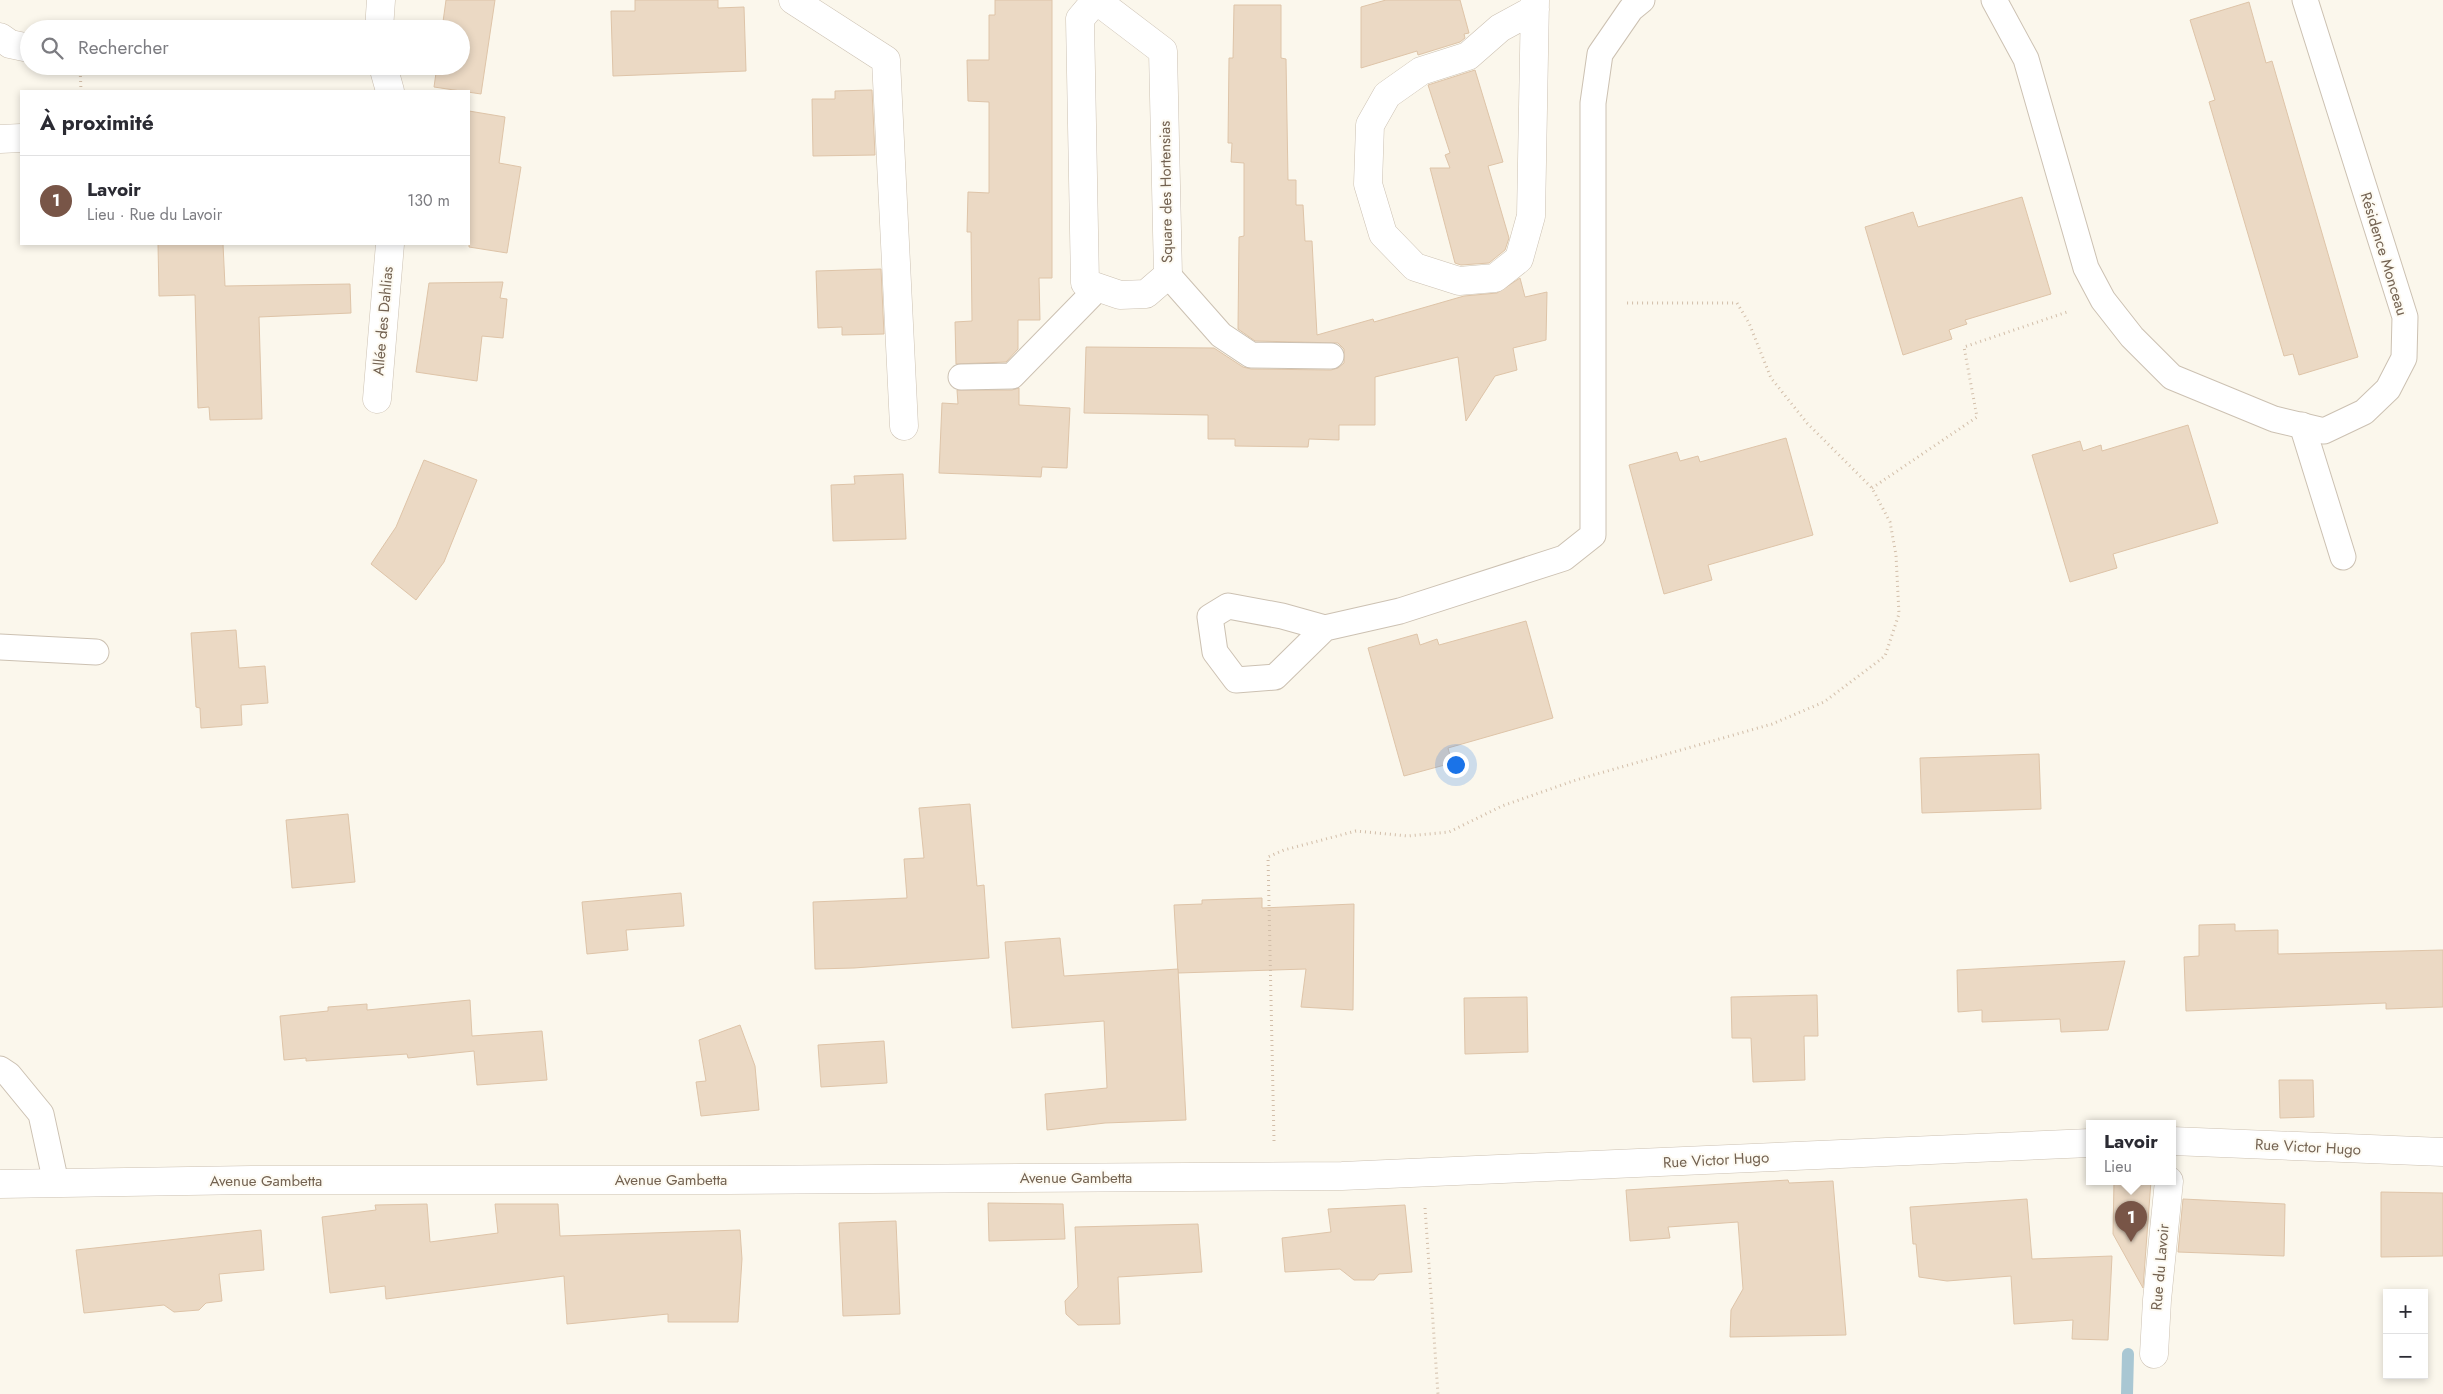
<!DOCTYPE html>
<html lang="fr">
<meta charset="utf-8">
<style>
:root{--surface:#fff;--page:#f7f7f7;--text:#2b2b33;--muted:#7c7c81;--line:#e1e1e2;--accent:#785547}
body{margin:0;font-family:Jost,sans-serif;background:var(--page);color:var(--text)}
.controls{position:absolute;right:15px;bottom:15px;display:grid;overflow:hidden;border-radius:0px;box-shadow:0 2px 8px #0003}
.controls button{width:45px;height:45px;display:grid;place-items:center;padding:0;border:0;border-bottom:1px solid var(--line);background:var(--surface);color:var(--text);font:25px sans-serif}
.you{position:absolute;left:1455px;top:764px;width:18px;height:18px;margin:-12px;border:4px solid #fff;border-radius:50%;background:#1a73e8;box-shadow:0 0 0 8px #1a73e833}
.badge{display:grid;place-items:center;width:32px;height:32px;border-radius:50%;background:var(--accent);color:#fff;font-size:16px;font-weight:700}
.pin{position:absolute;translate:-50% -41px;filter:drop-shadow(0 1px 2px #0008)}
.pin::after{content:'';position:absolute;top:26px;width:18px;height:15px;background:inherit;clip-path:polygon(0 0,100% 0,50% 100%)}
.popup{position:absolute;left:2086px;top:1120px;width:90px;height:65px;box-sizing:border-box;display:grid;place-content:center;border-radius:0px;background:var(--surface);filter:drop-shadow(0 1px 4px #0005);font-size:16px;white-space:nowrap;color:var(--muted)}
.popup b{font-size:19px;color:var(--text)}
.popup::after{content:'';position:absolute;left:50%;top:100%;margin-left:-10px;border:10px solid transparent;border-top-color:var(--surface)}
.list{margin:0;padding:0;list-style:none}
h2{display:flex;justify-content:space-between;align-items:center;height:65px;margin:0;padding:0 20px;font-size:21px}
h2 small{font-size:16px;font-weight:400;color:var(--muted)}
.list li{display:grid;grid-template-columns:32px 1fr auto;gap:15px;align-items:center;box-sizing:border-box;height:90px;padding:0 20px;border-top:1px solid var(--line)}
.list b{display:block;font-size:19px;white-space:nowrap}
.list p{margin:0;font-size:16px;white-space:nowrap;color:var(--muted)}
.list em{font-size:16px;font-style:normal;color:var(--muted)}
.icon{flex:none;width:28px;height:28px;fill:none;stroke:currentColor;stroke-width:2;stroke-linecap:round;stroke-linejoin:round}
.map{position:relative;flex:none;width:2443px;height:1394px;overflow:hidden}
.search{position:absolute;background:var(--surface);box-shadow:0 2px 8px #0003;left:20px;top:20px;width:450px;height:55px;display:flex;align-items:center;gap:12px;box-sizing:border-box;padding:0 18px;border-radius:28px;color:var(--muted);font-size:19px}
.panel{position:absolute;background:var(--surface);box-shadow:0 2px 8px #0003;left:20px;top:90px;width:450px;height:155px;border-radius:0px}
.map>svg:first-child{display:block}
.lines{fill:none;stroke-linecap:round;stroke-linejoin:round}
.stream{stroke:#a9c7d3;stroke-width:12}
.building{fill:#ebd9c4;stroke:#dec4a8}
.lane-casing{stroke:#ccc1b2;stroke-width:27}
.street-casing{stroke:#ccc1b2;stroke-width:29}
.path{stroke:#d2bea9;stroke-width:3;stroke-dasharray:1 4;stroke-linecap:butt}
.lane{stroke:#fff;stroke-width:25}
.street{stroke:#fff;stroke-width:28}
.labels{text-anchor:middle;dominant-baseline:central;stroke-width:4;stroke-linejoin:round;paint-order:stroke}
.street-label{font-size:15px;fill:#736251;stroke:#fdfaf2}
</style>
<div class="map">
<svg width="2443" height="1394" viewBox="0 0 2443 1394">
<rect width="100%" height="100%" fill="#fbf7ec"/>
<g class="lines">
<path class="stream" d="M 2127,1394 L 2128,1354"/>
</g>
<g class="building">
<path d="M 446,0 L 495,0 L 481,94 L 434,87 L 437,66 L 461,66 L 461,29 L 442,29 Z"/>
<path d="M 635,0 L 718,0 L 718,8 L 744,7 L 746,71 L 613,76 L 611,11 L 635,11 Z"/>
<path d="M 995,0 L 1052,0 L 1052,278 L 1039,278 L 1040,320 L 1018,320 L 1018,349 L 1006,362 L 956,364 L 955,322 L 972,321 L 971,232 L 967,232 L 968,192 L 989,193 L 989,102 L 968,101 L 967,60 L 989,60 L 989,15 L 995,15 Z"/>
<path d="M 1386,0 L 1460,0 L 1469,33 L 1464,34 L 1465,38 L 1460,42 L 1418,55 L 1417,51 L 1361,68 L 1361,7 Z"/>
<path d="M 2249,2 L 2266,63 L 2272,61 L 2358,357 L 2299,375 L 2293,354 L 2284,356 L 2209,102 L 2215,100 L 2190,20 Z"/>
<path d="M 1234,5 L 1281,5 L 1281,58 L 1286,59 L 1288,180 L 1296,180 L 1296,205 L 1303,205 L 1305,241 L 1312,241 L 1317,335 L 1373,319 L 1374,322 L 1464,296 L 1497,293 L 1520,278 L 1525,297 L 1547,292 L 1546,340 L 1513,348 L 1517,370 L 1495,376 L 1466,421 L 1458,357 L 1375,377 L 1375,425 L 1339,425 L 1339,440 L 1309,439 L 1308,447 L 1235,446 L 1235,439 L 1208,439 L 1208,415 L 1084,413 L 1086,347 L 1214,348 L 1243,367 L 1251,369 L 1331,370 L 1338,368 L 1344,363 L 1344,349 L 1338,343 L 1255,341 L 1238,329 L 1239,237 L 1244,236 L 1244,163 L 1231,162 L 1232,143 L 1228,143 L 1229,58 L 1233,58 Z"/>
<path d="M 1475,70 L 1503,162 L 1488,166 L 1509,238 L 1505,250 L 1489,263 L 1461,265 L 1455,263 L 1430,168 L 1450,168 L 1445,155 L 1450,153 L 1428,85 Z"/>
<path d="M 872,90 L 875,155 L 813,156 L 812,99 L 835,99 L 835,91 Z"/>
<path d="M 469,111 L 505,117 L 499,163 L 521,167 L 507,253 L 469,247 Z"/>
<path d="M 2022,197 L 2051,294 L 1965,320 L 1967,324 L 1949,330 L 1952,339 L 1903,355 L 1865,227 L 1913,212 L 1918,227 Z"/>
<path d="M 158,244 L 223,244 L 225,286 L 350,284 L 351,313 L 259,317 L 262,419 L 210,420 L 209,407 L 198,408 L 195,295 L 159,296 Z"/>
<path d="M 881,269 L 884,334 L 842,335 L 842,327 L 818,328 L 816,271 Z"/>
<path d="M 503,282 L 500,298 L 507,299 L 503,338 L 482,336 L 477,381 L 416,372 L 429,283 Z"/>
<path d="M 1019,388 L 1019,405 L 1070,408 L 1067,468 L 1042,467 L 1041,477 L 939,473 L 942,403 L 958,404 L 957,390 L 1012,390 Z"/>
<path d="M 2188,425 L 2218,523 L 2113,554 L 2117,568 L 2070,582 L 2032,455 L 2080,441 L 2083,451 L 2101,445 L 2102,451 Z"/>
<path d="M 1786,438 L 1813,535 L 1708,565 L 1712,580 L 1664,594 L 1629,465 L 1677,452 L 1680,461 L 1698,456 L 1700,462 Z"/>
<path d="M 424,460 L 477,480 L 444,562 L 416,600 L 371,564 L 396,527 Z"/>
<path d="M 903,474 L 906,539 L 833,541 L 831,485 L 855,484 L 854,476 Z"/>
<path d="M 1526,621 L 1553,718 L 1448,748 L 1452,763 L 1404,776 L 1368,648 L 1417,634 L 1420,645 L 1437,639 L 1439,645 Z"/>
<path d="M 236,630 L 239,668 L 265,666 L 268,703 L 241,705 L 242,725 L 201,728 L 200,708 L 196,707 L 191,633 Z"/>
<path d="M 2039,754 L 2041,809 L 1922,813 L 1920,758 Z"/>
<path d="M 970,804 L 977,886 L 984,885 L 989,958 L 854,968 L 815,969 L 813,902 L 907,898 L 904,859 L 924,858 L 919,808 Z"/>
<path d="M 348,814 L 355,882 L 292,888 L 286,820 Z"/>
<path d="M 681,893 L 684,926 L 626,930 L 628,950 L 587,954 L 582,902 Z"/>
<path d="M 1262,898 L 1262,908 L 1354,904 L 1353,1010 L 1301,1007 L 1306,969 L 1178,973 L 1174,905 L 1202,904 L 1202,900 Z"/>
<path d="M 2235,924 L 2235,931 L 2278,930 L 2278,954 L 2443,950 L 2443,1007 L 2386,1009 L 2386,1003 L 2186,1011 L 2184,957 L 2199,956 L 2199,925 Z"/>
<path d="M 1060,938 L 1064,976 L 1178,969 L 1186,1120 L 1105,1123 L 1047,1130 L 1045,1094 L 1107,1088 L 1104,1021 L 1012,1028 L 1005,942 Z"/>
<path d="M 2125,961 L 2108,1030 L 2061,1032 L 2060,1019 L 1982,1022 L 1982,1010 L 1958,1012 L 1957,970 Z"/>
<path d="M 1817,995 L 1818,1036 L 1804,1036 L 1805,1080 L 1753,1082 L 1751,1038 L 1732,1038 L 1731,997 Z"/>
<path d="M 1527,997 L 1528,1052 L 1465,1054 L 1464,998 Z"/>
<path d="M 470,1000 L 472,1036 L 542,1031 L 547,1080 L 477,1085 L 474,1051 L 408,1058 L 407,1054 L 306,1061 L 306,1058 L 284,1060 L 280,1016 L 328,1011 L 328,1007 L 367,1004 L 367,1010 Z"/>
<path d="M 740,1025 L 755,1066 L 759,1110 L 701,1116 L 696,1082 L 706,1081 L 699,1040 Z"/>
<path d="M 884,1041 L 887,1083 L 821,1087 L 818,1045 Z"/>
<path d="M 2279,1080 L 2313,1080 L 2314,1117 L 2280,1118 Z"/>
<path d="M 1788,1180 L 1789,1183 L 1833,1181 L 1846,1335 L 1730,1337 L 1731,1310 L 1743,1289 L 1738,1222 L 1668,1227 L 1670,1238 L 1630,1241 L 1626,1190 Z"/>
<path d="M 2114,1181 L 2151,1181 L 2143,1288 L 2113,1234 Z"/>
<path d="M 2381,1192 L 2443,1193 L 2443,1256 L 2381,1257 Z"/>
<path d="M 2027,1199 L 2032,1259 L 2112,1256 L 2108,1340 L 2072,1339 L 2073,1320 L 2014,1324 L 2011,1276 L 1947,1281 L 1919,1277 L 1916,1244 L 1913,1244 L 1910,1207 Z"/>
<path d="M 2183,1199 L 2285,1204 L 2284,1256 L 2178,1252 Z"/>
<path d="M 988,1203 L 1063,1204 L 1065,1239 L 989,1241 Z"/>
<path d="M 427,1204 L 430,1242 L 498,1233 L 495,1204 L 558,1204 L 560,1236 L 740,1230 L 742,1259 L 738,1322 L 668,1322 L 668,1314 L 567,1324 L 564,1276 L 386,1299 L 385,1286 L 330,1293 L 322,1217 L 376,1210 L 375,1205 Z"/>
<path d="M 1405,1205 L 1412,1272 L 1379,1274 L 1374,1280 L 1354,1280 L 1340,1269 L 1285,1272 L 1282,1238 L 1331,1232 L 1328,1209 Z"/>
<path d="M 896,1221 L 900,1314 L 843,1316 L 839,1223 Z"/>
<path d="M 1198,1224 L 1202,1272 L 1118,1277 L 1120,1324 L 1078,1325 L 1066,1314 L 1065,1301 L 1078,1287 L 1075,1227 Z"/>
<path d="M 261,1230 L 264,1270 L 219,1274 L 222,1301 L 206,1303 L 199,1310 L 174,1312 L 164,1305 L 84,1313 L 76,1250 Z"/>
</g>
<g class="lines">
<g class="lane-casing">
<g id="lane">
<path d="M 1994,0 L 2026,59 L 2086,268 L 2103,300 L 2132,337 L 2172,377 L 2274,419 L 2324,431 L 2364,412 L 2388,389 L 2404,358 L 2405,317 L 2305,0"/>
<path d="M 1168,275 L 1221,335 L 1251,355 L 1331,356"/>
<path d="M 961,377 L 1012,376 L 1098,288"/>
<path d="M 2302,425 L 2343,557"/>
<path d="M 1325,628 L 1275,677 L 1236,680 L 1215,652 L 1210,617 L 1228,606 L 1282,616 L 1325,628 L 1400,611 L 1564,558 L 1593,535 L 1593,103 L 1600,54 L 1631,9 L 1642,0"/>
<path d="M 0,647 L 96,652"/>
<path d="M 0,1069 L 9,1075 L 41,1114 L 56,1183"/>
</g>
</g>
<g class="street-casing">
<g id="street">
<path d="M 793,0 L 886,60 L 904,426"/>
<path d="M 1096,0 L 1163,51 L 1168,275 L 1146,294 L 1120,295 L 1085,283 L 1080,19 Z"/>
<path d="M 1535,9 L 1500,28 L 1468,56 L 1421,71 L 1387,95 L 1370,125 L 1368,184 L 1383,234 L 1415,267 L 1459,281 L 1495,278 L 1519,259 L 1531,216 L 1535,0"/>
<path d="M 379,29 L 381,0"/>
<path d="M 0,37 L 10,44 L 29,48"/>
<path d="M 383,66 L 390,91"/>
<path d="M 0,139 L 21,138"/>
<path d="M 377,399 L 390,244"/>
<path d="M 2172,1141 L 2443,1152"/>
<path d="M 0,1184 L 251,1180 L 727,1180 L 1342,1176 L 2090,1143"/>
<path d="M 2154,1354 L 2157,1300 L 2169,1181"/>
</g>
</g>
<g class="path">
<path d="M 80,66 L 81,91"/>
<path d="M 1872,488 L 1977,417 L 1964,347 L 2070,311"/>
<path d="M 1274,1141 L 1268,857 L 1284,850 L 1356,831 L 1408,836 L 1449,832 L 1502,806 L 1576,780 L 1772,724 L 1824,702 L 1885,656 L 1899,614 L 1896,555 L 1890,522 L 1872,488 L 1807,423 L 1771,378 L 1749,323 L 1737,303 L 1627,303"/>
<path d="M 1425,1208 L 1438,1394"/>
</g>
<use href="#lane" class="lane"/>
<use href="#street" class="street"/>
</g>
<g class="labels">
<g class="street-label">
<text transform="translate(1166 192) rotate(-91)">Square des Hortensias</text>
<text transform="translate(2384 254) rotate(73)">Résidence Monceau</text>
<text transform="translate(383 321) rotate(-85)">Allée des Dahlias</text>
<text transform="translate(2308 1147) rotate(3)">Rue Victor Hugo</text>
<text transform="translate(1716 1160) rotate(-3)">Rue Victor Hugo</text>
<text x="1076" y="1178">Avenue Gambetta</text>
<text x="671" y="1180">Avenue Gambetta</text>
<text x="266" y="1181">Avenue Gambetta</text>
<text transform="translate(2160 1267) rotate(-85)">Rue du Lavoir</text>
</g>
</g>
</svg>
<div class="controls">
<button>+</button>
<button>−</button>
</div>
<div class="you"></div>
<div class="pin badge" style="left:2131px;top:1242px">1</div>
<div class="popup"><b>Lavoir</b>Lieu</div>
<div class="search"><svg class="icon" aria-label="search" viewBox="0 0 24 24"><circle cx="10" cy="10" r="6"/><path d="M15 15l6 6"/></svg>Rechercher</div>
<section class="panel">
<h2>À proximité<small></small></h2>
<ul class="list">
<li><span class="badge">1</span><div><b>Lavoir</b><p>Lieu · Rue du Lavoir</p></div><em>130 m</em></li>
</ul>
</section>
</div>
